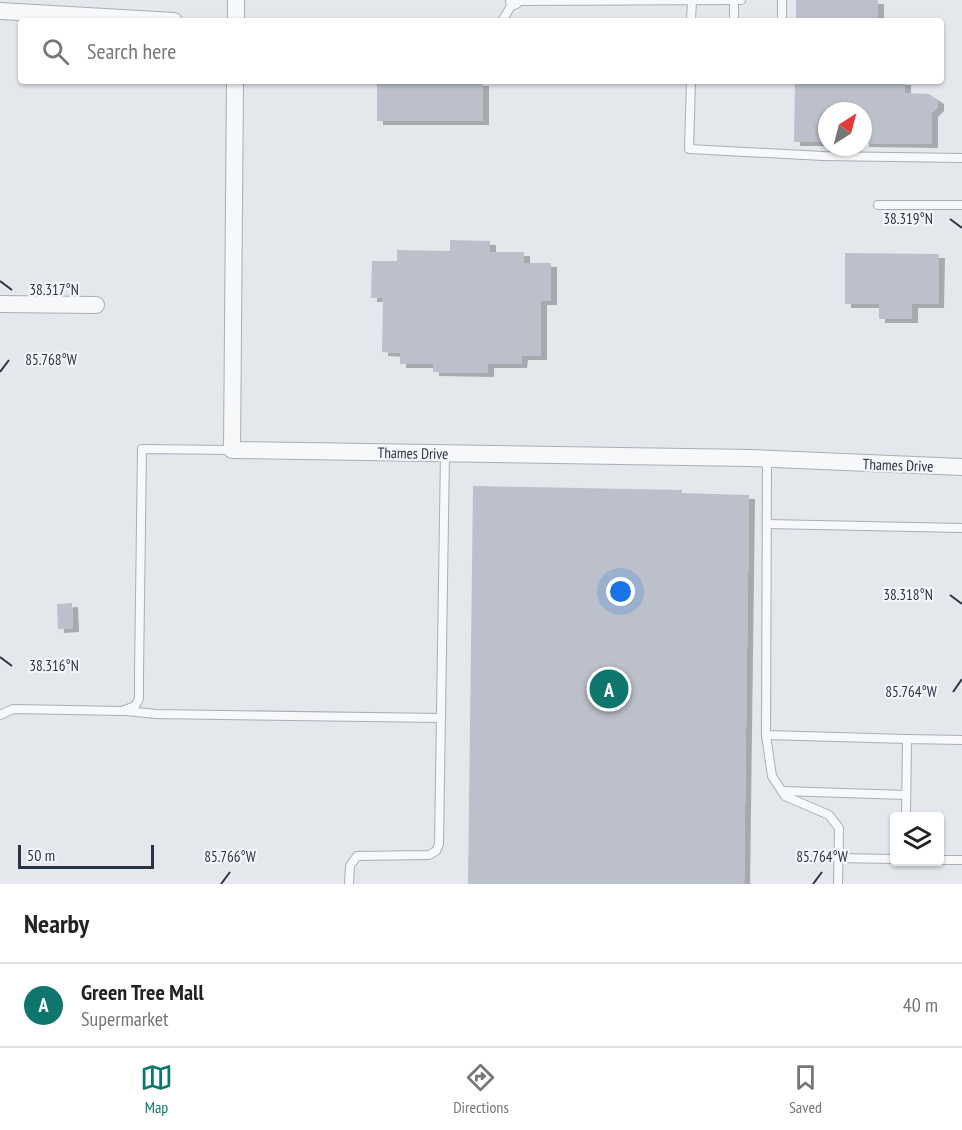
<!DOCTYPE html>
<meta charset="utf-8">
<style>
:root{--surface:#fff;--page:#f6f6f6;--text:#222;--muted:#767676;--line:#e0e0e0;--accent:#0f766e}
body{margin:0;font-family:"PT Sans Narrow",sans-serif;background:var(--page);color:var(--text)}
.controls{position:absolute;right:18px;bottom:18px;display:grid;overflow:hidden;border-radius:6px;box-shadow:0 2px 4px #0004}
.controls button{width:54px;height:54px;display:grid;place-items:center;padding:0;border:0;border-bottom:2px solid var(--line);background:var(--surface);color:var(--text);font:30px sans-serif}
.compass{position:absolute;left:818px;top:102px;width:54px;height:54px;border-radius:50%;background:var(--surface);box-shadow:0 2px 4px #0004;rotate:36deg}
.scale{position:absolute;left:18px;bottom:15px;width:136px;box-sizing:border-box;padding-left:6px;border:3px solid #2b3445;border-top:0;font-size:16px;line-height:21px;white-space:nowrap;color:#2b3445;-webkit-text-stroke:4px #f4f6f9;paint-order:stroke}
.you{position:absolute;left:621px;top:592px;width:21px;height:21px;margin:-15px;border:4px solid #fff;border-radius:50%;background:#1a73e8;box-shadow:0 0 0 9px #1a73e833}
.badge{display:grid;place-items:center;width:39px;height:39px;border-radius:50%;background:var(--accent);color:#fff;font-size:20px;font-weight:700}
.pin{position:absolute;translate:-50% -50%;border:3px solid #fff;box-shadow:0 2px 6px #0006}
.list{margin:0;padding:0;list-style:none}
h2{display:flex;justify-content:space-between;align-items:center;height:78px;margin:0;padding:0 24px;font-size:26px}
h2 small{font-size:20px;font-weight:400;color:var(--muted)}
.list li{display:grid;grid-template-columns:39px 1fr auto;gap:18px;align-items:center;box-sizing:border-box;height:84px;padding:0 24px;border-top:2px solid var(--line)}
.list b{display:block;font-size:22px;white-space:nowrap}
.list p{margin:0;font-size:20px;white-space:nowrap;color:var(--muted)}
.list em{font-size:20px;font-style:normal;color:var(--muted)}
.icon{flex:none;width:33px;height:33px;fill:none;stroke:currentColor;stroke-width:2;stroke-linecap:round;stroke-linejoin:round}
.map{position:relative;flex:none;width:962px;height:884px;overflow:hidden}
.search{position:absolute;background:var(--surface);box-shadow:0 2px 4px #0004;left:18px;right:18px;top:18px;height:66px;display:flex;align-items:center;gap:15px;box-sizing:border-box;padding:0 21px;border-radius:6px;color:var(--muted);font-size:22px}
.sheet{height:162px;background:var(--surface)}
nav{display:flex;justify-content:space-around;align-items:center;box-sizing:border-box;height:84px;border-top:2px solid var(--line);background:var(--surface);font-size:16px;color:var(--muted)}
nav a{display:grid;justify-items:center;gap:3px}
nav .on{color:var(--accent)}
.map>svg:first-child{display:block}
.building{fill:#bbc0ca;filter:url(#shadow)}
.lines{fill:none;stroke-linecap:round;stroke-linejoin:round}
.lane-casing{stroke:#a9aeb7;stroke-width:10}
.street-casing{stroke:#a9aeb7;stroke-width:18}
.lane{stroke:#f7f8fa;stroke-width:8}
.street{stroke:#f7f8fa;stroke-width:16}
.ticks{fill:none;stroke:#2b3445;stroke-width:2}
.labels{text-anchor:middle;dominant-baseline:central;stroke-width:4.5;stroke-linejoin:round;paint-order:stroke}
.street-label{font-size:15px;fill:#2b3445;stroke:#f4f6f9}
.ticks-label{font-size:15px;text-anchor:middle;fill:#2b3445;stroke:#f4f6f9;stroke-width:4.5;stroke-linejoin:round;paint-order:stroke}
</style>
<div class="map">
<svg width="962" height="884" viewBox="0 0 962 884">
<defs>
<filter id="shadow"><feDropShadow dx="6" dy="4" stdDeviation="0" flood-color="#0004"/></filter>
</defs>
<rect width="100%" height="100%" fill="#e4e7ec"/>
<g class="building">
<rect x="796" y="0" width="82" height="21"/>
<path d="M 377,81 L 483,82 L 483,121 L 377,121 Z"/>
<path d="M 795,81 L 905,81 L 905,93 L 929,94 L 938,100 L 938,107 L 932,113 L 932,144 L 863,143 L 863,111 L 827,111 L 827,142 L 794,142 Z"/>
<path d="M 450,240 L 490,241 L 490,252 L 524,252 L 524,263 L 551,263 L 551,301 L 541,301 L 541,356 L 522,356 L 521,364 L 488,364 L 488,373 L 433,372 L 433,364 L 400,364 L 400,353 L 382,352 L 383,298 L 371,298 L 372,261 L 397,261 L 397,250 L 450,251 Z"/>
<path d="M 845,253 L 939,254 L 938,304 L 912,304 L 912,319 L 879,319 L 879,304 L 845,304 Z"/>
<path d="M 473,486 L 682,490 L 682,493 L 749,495 L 744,884 L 468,884 Z"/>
<path d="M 72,603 L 73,628 L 58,629 L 57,604 Z"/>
</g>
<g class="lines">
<g class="lane-casing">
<g id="lane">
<path d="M 734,0 L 734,21"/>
<path d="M 502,21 L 514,1 L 741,0"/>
<path d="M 691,21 L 692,0"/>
<path d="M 782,21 L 782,0"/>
<path d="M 691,81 L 689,149 L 823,156 L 962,158"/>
<path d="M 878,205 L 962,205"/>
<path d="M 767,459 L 766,735 L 772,776 L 785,796 L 829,815 L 839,828 L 838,884"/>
<path d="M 767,524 L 962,528"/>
<path d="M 126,711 L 156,714 L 441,718"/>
<path d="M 0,715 L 13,709 L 122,711 L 135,706 L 139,699 L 139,675 L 142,449 L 232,450"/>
<path d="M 766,735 L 907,739"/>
<path d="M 782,791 L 906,795"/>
<path d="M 906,816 L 907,739 L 962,740"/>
<path d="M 838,858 L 894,859"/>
<path d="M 940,860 L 962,860"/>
<path d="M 349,884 L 350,866 L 357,856 L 429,855 L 436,851 L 439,844 L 445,453"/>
</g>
</g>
<g class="street-casing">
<g id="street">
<path d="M 514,1 L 514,0"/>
<path d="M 0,11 L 174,21"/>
<path d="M 236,21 L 236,0"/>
<path d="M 235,81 L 232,450 L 750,458 L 962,467"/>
<path d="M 0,304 L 96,305"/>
</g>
</g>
<use href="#lane" class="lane"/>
<use href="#street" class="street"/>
</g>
<path class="ticks" d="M 950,219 L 962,228M 0,281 L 12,290M 0,372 L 9,360M 950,595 L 962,604M 0,657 L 12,666M 953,692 L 962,679M 221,884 L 230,872M 813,884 L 822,872"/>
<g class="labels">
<g class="street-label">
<text transform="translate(413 453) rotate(1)">Thames Drive</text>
<text transform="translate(898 465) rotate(2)">Thames Drive</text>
</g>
</g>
<g class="ticks-label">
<text x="908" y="224">38.319°N</text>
<text x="54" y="295">38.317°N</text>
<text x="51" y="365">85.768°W</text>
<text x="908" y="600">38.318°N</text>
<text x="54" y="671">38.316°N</text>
<text x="911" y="697">85.764°W</text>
<text x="230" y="862">85.766°W</text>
<text x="822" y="862">85.764°W</text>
</g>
</svg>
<div class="controls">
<button><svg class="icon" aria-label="layers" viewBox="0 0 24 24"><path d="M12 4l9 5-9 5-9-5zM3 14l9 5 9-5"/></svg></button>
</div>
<svg class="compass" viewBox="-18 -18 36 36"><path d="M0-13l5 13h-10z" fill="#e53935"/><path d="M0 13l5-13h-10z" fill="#767676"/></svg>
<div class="scale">50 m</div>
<div class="you"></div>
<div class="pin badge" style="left:609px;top:689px">A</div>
<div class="search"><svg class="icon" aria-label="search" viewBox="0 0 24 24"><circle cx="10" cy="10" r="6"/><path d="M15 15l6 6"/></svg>Search here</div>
</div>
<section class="sheet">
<h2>Nearby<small></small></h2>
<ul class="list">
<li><span class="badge">A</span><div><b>Green Tree Mall</b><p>Supermarket</p></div><em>40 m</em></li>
</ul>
</section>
<nav>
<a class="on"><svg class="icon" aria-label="map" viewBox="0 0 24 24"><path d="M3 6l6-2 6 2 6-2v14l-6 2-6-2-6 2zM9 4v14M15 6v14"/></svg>Map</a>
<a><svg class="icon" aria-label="directions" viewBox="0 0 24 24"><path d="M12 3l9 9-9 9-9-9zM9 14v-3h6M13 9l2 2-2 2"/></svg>Directions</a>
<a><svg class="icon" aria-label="saved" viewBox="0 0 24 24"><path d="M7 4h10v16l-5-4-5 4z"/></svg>Saved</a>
</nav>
